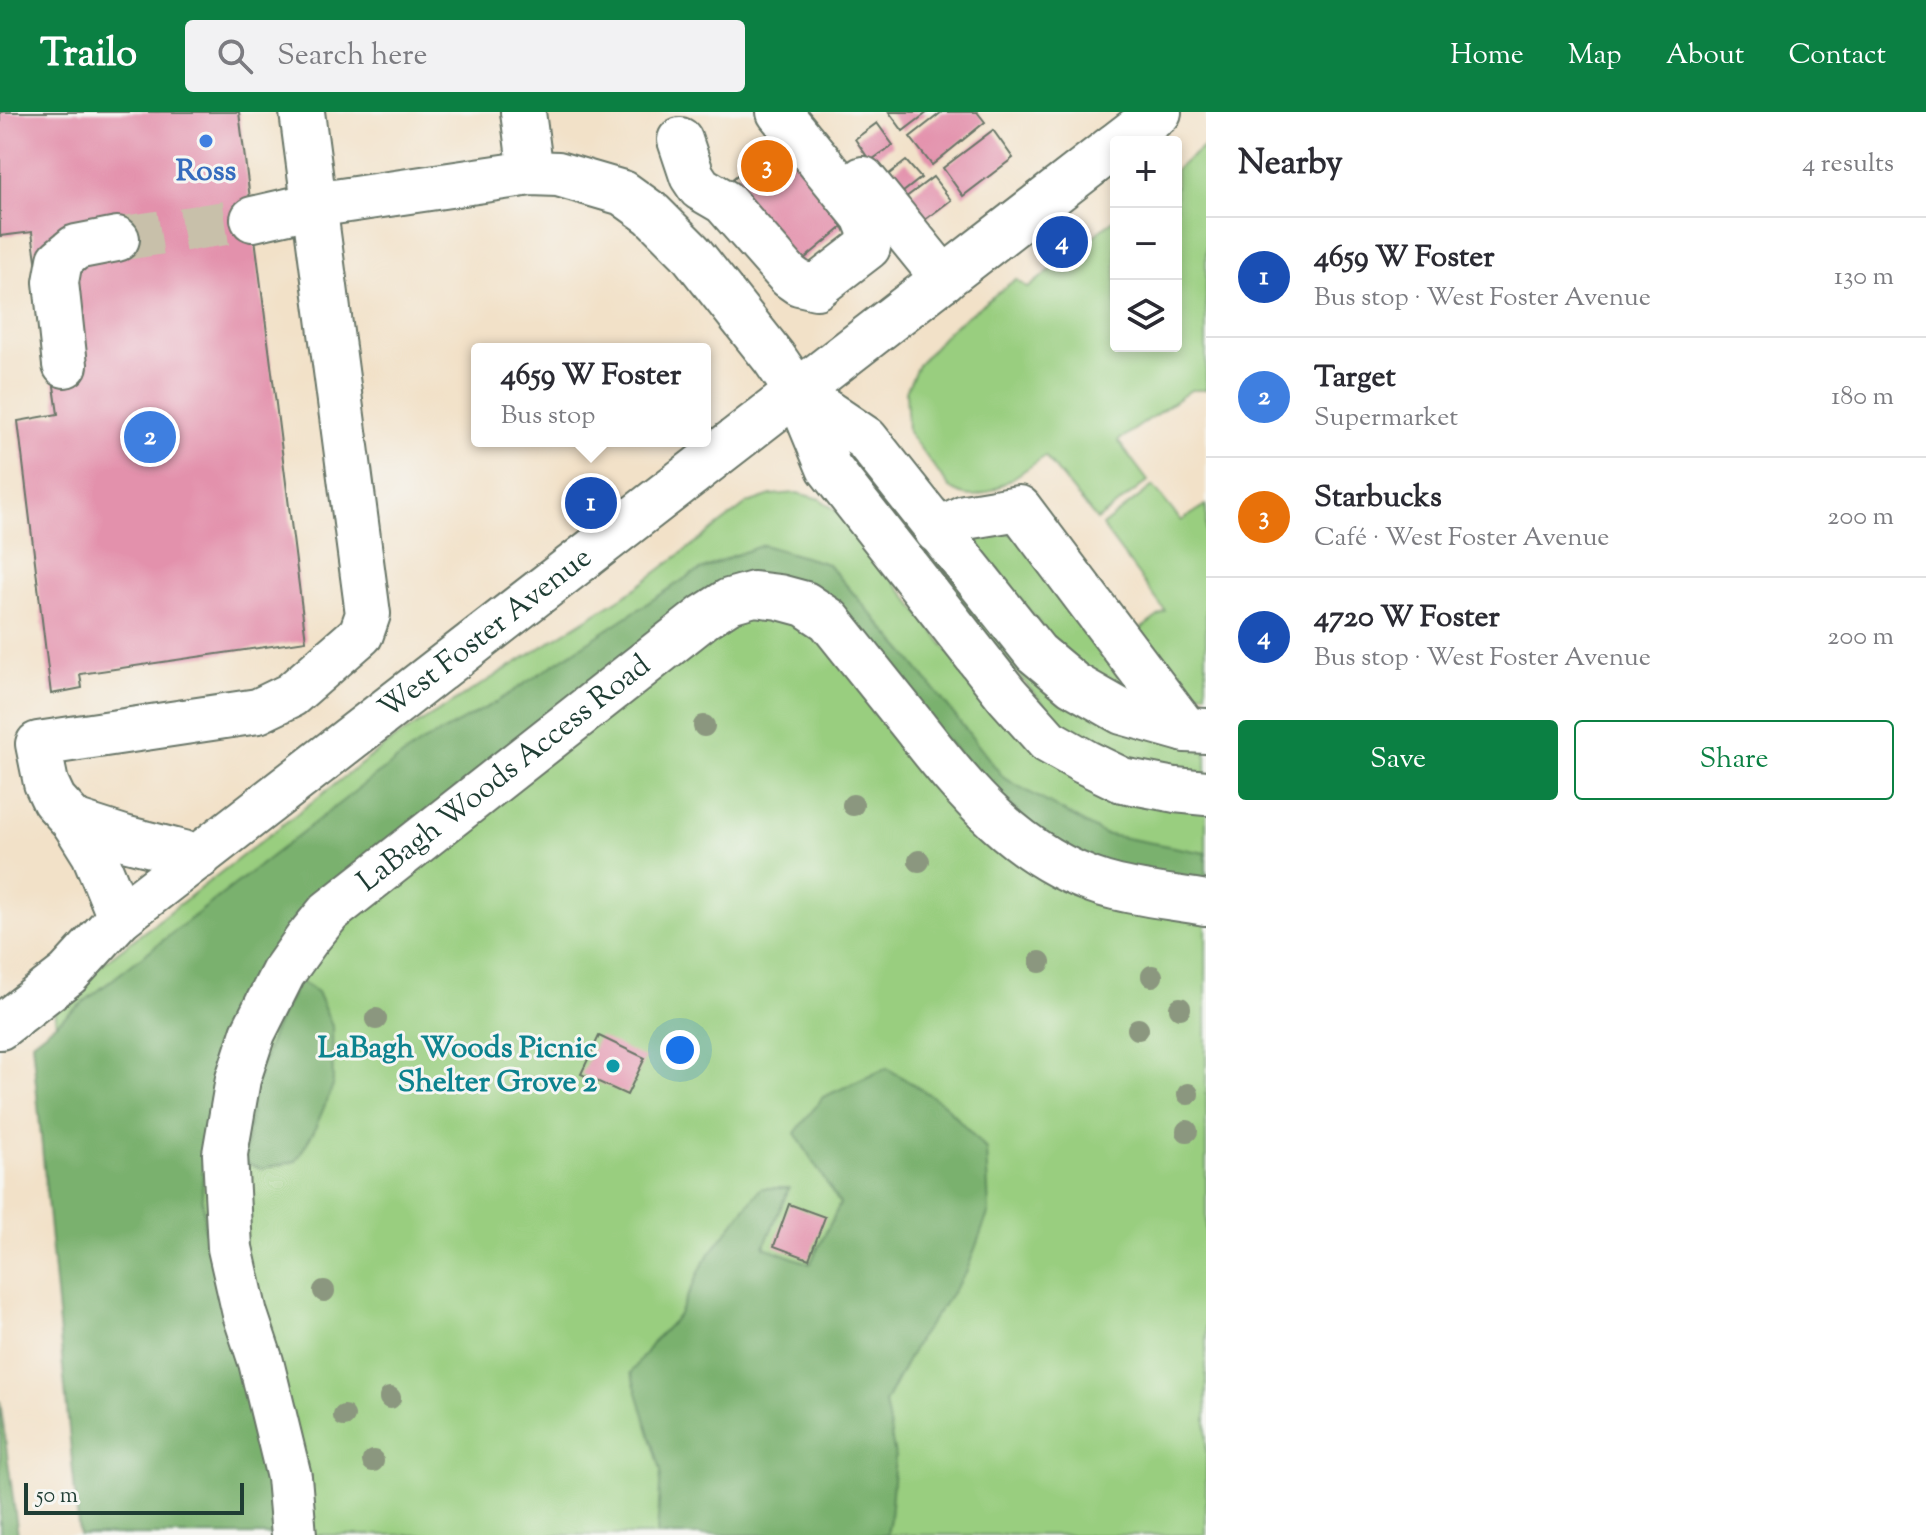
<!DOCTYPE html>
<meta charset="utf-8">
<style>
:root{--surface:#fff;--page:#f2f2f3;--text:#2b2b33;--muted:#7c7c81;--line:#e1e1e2;--accent:#0b8043}
body{margin:0;font-family:"Sorts Mill Goudy",serif;background:var(--page);color:var(--text)}
.controls{position:absolute;right:24px;top:24px;display:grid;overflow:hidden;border-radius:8px;box-shadow:0 4px 12px #0003}
.controls button{width:72px;height:72px;display:grid;place-items:center;padding:0;border:0;border-bottom:2px solid var(--line);background:var(--surface);color:var(--text);font:40px sans-serif}
.scale{position:absolute;left:24px;bottom:20px;width:220px;box-sizing:border-box;padding-left:8px;border:4px solid #1f3d34;border-top:0;font-size:22px;line-height:28px;white-space:nowrap;color:#1f3d34;-webkit-text-stroke:6px #f6f6f2;paint-order:stroke}
.you{position:absolute;left:680px;top:938px;width:28px;height:28px;margin:-20px;border:6px solid #fff;border-radius:50%;background:#1a73e8;box-shadow:0 0 0 12px #1a73e833}
.badge{display:grid;place-items:center;width:52px;height:52px;border-radius:50%;background:var(--accent);color:#fff;font-size:26px;font-weight:700}
.pin{position:absolute;translate:-50% -50%;border:4px solid #fff;box-shadow:0 2px 8px #0006}
.popup{position:absolute;left:471px;top:231px;width:240px;height:104px;box-sizing:border-box;display:grid;place-content:center;border-radius:8px;background:var(--surface);filter:drop-shadow(0 2px 6px #0005);font-size:26px;white-space:nowrap;color:var(--muted)}
.popup b{font-size:30px;color:var(--text)}
.popup::after{content:'';position:absolute;left:50%;top:100%;margin-left:-16px;border:16px solid transparent;border-top-color:var(--surface)}
.list{margin:0;padding:0;list-style:none}
h2{display:flex;justify-content:space-between;align-items:center;height:104px;margin:0;padding:0 32px;font-size:34px}
h2 small{font-size:26px;font-weight:400;color:var(--muted)}
.list li{display:grid;grid-template-columns:52px 1fr auto;gap:24px;align-items:center;box-sizing:border-box;height:120px;padding:0 32px;border-top:2px solid var(--line)}
.list b{display:block;font-size:30px;white-space:nowrap}
.list p{margin:0;font-size:26px;white-space:nowrap;color:var(--muted)}
.list em{font-size:26px;font-style:normal;color:var(--muted)}
.actions{display:flex;gap:16px;padding:24px 32px}
.actions a{flex:1;padding:18px 0;border:2px solid var(--accent);border-radius:8px;text-align:center;font-size:28px;color:var(--accent)}
.actions .main{background:var(--accent);color:#fff}
.icon{flex:none;width:44px;height:44px;fill:none;stroke:currentColor;stroke-width:2;stroke-linecap:round;stroke-linejoin:round}
.map{position:relative;flex:none;width:1206px;height:1423px;overflow:hidden}
header{display:flex;align-items:center;gap:48px;box-sizing:border-box;height:112px;padding:0 40px;background:var(--accent);color:#fff}
header strong{font-size:38px}
nav{display:flex;gap:44px;margin-inline-start:auto;font-size:28px}
.search{width:560px;height:72px;background:var(--page);display:flex;align-items:center;gap:20px;box-sizing:border-box;padding:0 28px;border-radius:8px;color:var(--muted);font-size:30px}
main{display:flex}
aside{flex:1;background:var(--surface)}
.map>svg:first-child{display:block}
.green{fill:#99ce7f;stroke:#5c865a;stroke-width:2}
.forest{fill:#7ab16e;stroke:#4c7751;stroke-width:2}
.building{fill:#e391ac}
.lines{fill:none;stroke-linecap:round;stroke-linejoin:round}
.minor-tunnel{stroke:#c8c0aa;stroke-width:44;stroke-dasharray:44 22;stroke-linecap:butt}
.minor-casing{stroke:#697668;stroke-width:48}
.major-casing{stroke:#697668;stroke-width:48}
.highway-casing{stroke:#697668;stroke-width:48}
.minor{stroke:#fff;stroke-width:44}
.major{stroke:#fff;stroke-width:44}
.highway{stroke:#fff;stroke-width:44}
.tree{fill:#8b977f}
.shop-dot{fill:#3f7fe0;stroke:#f6f6f2;stroke-width:3}
.culture-dot{fill:#0f9aa8;stroke:#f6f6f2;stroke-width:3}
.labels{text-anchor:middle;dominant-baseline:central;stroke-width:6;stroke-linejoin:round;paint-order:stroke}
.shop-label{font-size:30px;font-weight:bold;fill:#366cbe;stroke:#f6f6f2}
.street-label{font-size:30px;fill:#1f3d34;stroke:#f6f6f2}
.culture-label{font-size:30px;font-weight:bold;fill:#0d838f;stroke:#f6f6f2;text-anchor:end}
</style>
<header>
<strong>Trailo</strong>
<div class="search"><svg class="icon" aria-label="search" viewBox="0 0 24 24"><circle cx="10" cy="10" r="6"/><path d="M15 15l6 6"/></svg>Search here</div>
<nav><a>Home</a><a>Map</a><a>About</a><a>Contact</a></nav>
</header>
<main>
<div class="map">
<svg width="1206" height="1423" viewBox="0 0 1206 1423">
<rect width="100%" height="100%" fill="#f6f6f2"/>
<filter id="ink" filterUnits="userSpaceOnUse"><feTurbulence type="fractalNoise" baseFrequency=".0125" numOctaves="2"/><feDisplacementMap in="SourceGraphic" scale="16" xChannelSelector="R" yChannelSelector="G"/><feConvolveMatrix kernelMatrix="1 2 1 2 8 2 1 2 1" color-interpolation-filters="sRGB"/></filter>
<filter id="wash" filterUnits="userSpaceOnUse"><feTurbulence type="fractalNoise" baseFrequency=".006" numOctaves="4" result="noise"/><feDisplacementMap in="SourceGraphic" scale="32" xChannelSelector="R" yChannelSelector="G"/><feGaussianBlur stdDeviation="1.8" result="paint"/><feColorMatrix in="noise" values="0 0 0 0 0 0 0 0 0 0 0 0 0 0 0 0 0 1.4 0 .05"/><feComposite in="paint" operator="in"/></filter>
<g filter="url(#wash)">
<rect width="100%" height="100%" fill="#f2e1c8"/>
<g class="green">
<path d="M 1206,33 L 1206,278 L 1191,278 L 1118,329 L 1148,369 L 1097,408 L 1045,344 C 1029,355 991,384 973,384 C 964,384 957,381 950,376 L 908,320 L 906,279 L 918,253 L 950,217 L 1016,167 L 1028,176 L 1116,106 L 1116,234 L 1176,234 L 1176,57 Z"/>
<path d="M 863,355 L 1033,564 L 1206,630 L 1206,666 L 1155,660 L 1076,627 L 1029,576 L 881,388 Z"/>
<path d="M 1153,374 L 1181,409 L 1206,393 L 1206,581 L 1195,580 L 1159,560 L 1134,522 L 1165,499 L 1102,414 Z"/>
<path d="M 797,381 L 820,387 L 846,406 L 979,579 L 1206,696 L 1206,1423 L 123,1423 L 53,890 L 391,629 L 633,478 L 748,391 L 771,383 Z"/>
<path d="M 998,417 L 1019,425 L 1137,590 L 1066,545 L 980,436 L 977,429 L 983,420 Z"/>
</g>
<g class="forest">
<path d="M 763,433 L 828,452 L 907,543 L 1004,666 L 1104,722 L 1206,741 L 1206,776 L 1130,766 L 1045,727 L 789,471 L 351,765 L 204,1036 L 202,1083 L 205,1117 L 225,1198 L 263,1323 L 276,1423 L 79,1423 L 32,930 L 372,666 L 421,631 L 495,591 L 692,462 L 730,445 Z"/>
<path d="M 299,869 L 317,880 L 332,914 L 333,974 L 314,1019 L 296,1049 L 262,1057 L 244,1050 L 253,982 L 273,920 Z"/>
<path d="M 887,956 L 943,991 L 986,1037 L 989,1099 L 966,1161 L 918,1228 L 885,1291 L 895,1344 L 890,1406 L 887,1423 L 657,1423 L 661,1358 L 631,1261 L 654,1229 L 678,1204 L 705,1148 L 761,1076 L 789,1076 L 764,1135 L 810,1152 L 840,1092 L 795,1021 L 823,985 Z"/>
<path d="M 0,1289 L 18,1423 L 0,1423 Z"/>
</g>
<g id="blocks">
<g class="building">
<path d="M 0,0 L 239,0 L 306,529 L 80,562 L 82,576 L 51,582 L 18,309 L 58,302 L 32,120 L 0,124 Z"/>
<path d="M 889,0 L 928,0 L 903,19 Z"/>
<path d="M 942,0 L 977,0 L 985,10 L 932,53 L 910,25 Z"/>
<path d="M 877,11 L 893,33 L 870,49 L 855,27 Z"/>
<path d="M 993,18 L 1013,46 L 963,84 L 943,56 Z"/>
<path d="M 787,23 L 851,108 L 798,152 L 730,69 Z"/>
<path d="M 906,49 L 921,66 L 898,84 L 884,66 Z"/>
<path d="M 933,65 L 951,88 L 918,113 L 901,89 Z"/>
<path d="M 599,924 L 645,946 L 627,983 L 581,962 Z"/>
<path d="M 789,1092 L 825,1105 L 809,1147 L 774,1134 Z"/>
</g>
</g>
</g>
<g filter="url(#ink)">
<use href="#blocks" fill-opacity="0" stroke="#697668" stroke-width="2"/>
<g class="lines">
<path class="minor-tunnel" d="M 117,127 L 253,107"/>
<g class="minor-casing">
<g id="minor">
<path d="M 523,0 L 531,61"/>
<path d="M 680,28 L 692,64 L 700,76 L 724,90 L 789,164 L 799,171 L 816,175 L 868,135 L 870,119 L 864,104 L 779,0"/>
<path d="M 863,67 L 944,167"/>
<path d="M 253,107 L 314,93 L 531,61 L 558,62 L 623,81 L 652,102 L 690,140 L 774,246 L 798,281"/>
<path d="M 65,253 L 56,170 L 60,148 L 76,135 L 117,127"/>
<path d="M 937,419 L 965,405 L 1019,396 L 1186,618"/>
<path d="M 74,710 L 124,726 L 199,745"/>
<path d="M 120,805 L 94,742 L 74,710 L 54,688 L 46,671 L 38,632 L 258,599 L 291,583 L 361,522 L 368,502 L 302,0"/>
<path id="s1" d="M 294,1423 L 289,1365 L 261,1250 L 245,1202 L 230,1136 L 225,1042 L 238,967 L 253,921 L 283,861 L 307,827 L 329,800 L 704,505 L 729,489 L 754,482 L 779,485 L 805,492 L 829,508 C 857,543 885,578 913,613 C 966,681 1018,745 1103,772 C 1136,782 1172,785 1206,791"/>
</g>
</g>
<g class="major-casing">
<g id="major">
<path d="M 1120,30 L 1159,0"/>
<path id="s2" d="M 0,915 L 68,862 L 120,805 L 1116,33"/>
</g>
</g>
<g class="highway-casing">
<g id="highway">
<path d="M 798,281 L 829,356 L 1007,583 L 1048,629 L 1085,650 L 1122,668 L 1175,678 L 1206,681"/>
<path d="M 798,281 L 866,327 L 1036,541 L 1073,572 L 1122,600 L 1186,618 L 1206,619"/>
</g>
</g>
<use href="#minor" class="minor"/>
<use href="#major" class="major"/>
<use href="#highway" class="highway"/>
</g>
<g class="tree">
<circle cx="704" cy="614" r="11"/>
<circle cx="853" cy="693" r="11"/>
<circle cx="919" cy="749" r="11"/>
<circle cx="1040" cy="850" r="11"/>
<circle cx="1152" cy="864" r="11"/>
<circle cx="1180" cy="896" r="11"/>
<circle cx="376" cy="907" r="11"/>
<circle cx="1138" cy="917" r="11"/>
<circle cx="1188" cy="982" r="11"/>
<circle cx="1187" cy="1019" r="11"/>
<circle cx="324" cy="1179" r="11"/>
<circle cx="390" cy="1286" r="11"/>
<circle cx="344" cy="1304" r="11"/>
<circle cx="373" cy="1349" r="11"/>
</g>
</g>
<circle class="shop-dot" cx="206" cy="29" r="8"/>
<circle class="culture-dot" cx="613" cy="954" r="8"/>
<g class="labels">
<g class="shop-label">
<text x="206" y="60">Ross</text>
</g>
<g class="street-label">
<text stroke="none"><textPath href="#s2" startOffset="626">West Foster Avenue</textPath></text>
<text stroke="none"><textPath href="#s1" startOffset="880">LaBagh Woods Access Road</textPath></text>
</g>
<g class="culture-label">
<text x="597" y="937">LaBagh Woods Picnic<tspan x="597" dy="34">Shelter Grove 2</tspan></text>
</g>
</g>
</svg>
<div class="controls">
<button>+</button>
<button>−</button>
<button><svg class="icon" aria-label="layers" viewBox="0 0 24 24"><path d="M12 4l9 5-9 5-9-5zM3 14l9 5 9-5"/></svg></button>
</div>
<div class="scale">50 m</div>
<div class="you"></div>
<div class="pin badge" style="left:591px;top:391px;background:#1a4fb4">1</div>
<div class="popup"><b>4659 W Foster</b>Bus stop</div>
<div class="pin badge" style="left:150px;top:325px;background:#3f7fe0">2</div>
<div class="pin badge" style="left:767px;top:54px;background:#e8710a">3</div>
<div class="pin badge" style="left:1062px;top:130px;background:#1a4fb4">4</div>
</div>
<aside>
<h2>Nearby<small>4 results</small></h2>
<ul class="list">
<li><span class="badge" style="background:#1a4fb4">1</span><div><b>4659 W Foster</b><p>Bus stop · West Foster Avenue</p></div><em>130 m</em></li>
<li><span class="badge" style="background:#3f7fe0">2</span><div><b>Target</b><p>Supermarket</p></div><em>180 m</em></li>
<li><span class="badge" style="background:#e8710a">3</span><div><b>Starbucks</b><p>Café · West Foster Avenue</p></div><em>200 m</em></li>
<li><span class="badge" style="background:#1a4fb4">4</span><div><b>4720 W Foster</b><p>Bus stop · West Foster Avenue</p></div><em>200 m</em></li>
</ul>
<div class="actions"><a class="main">Save</a><a>Share</a></div>
</aside>
</main>
